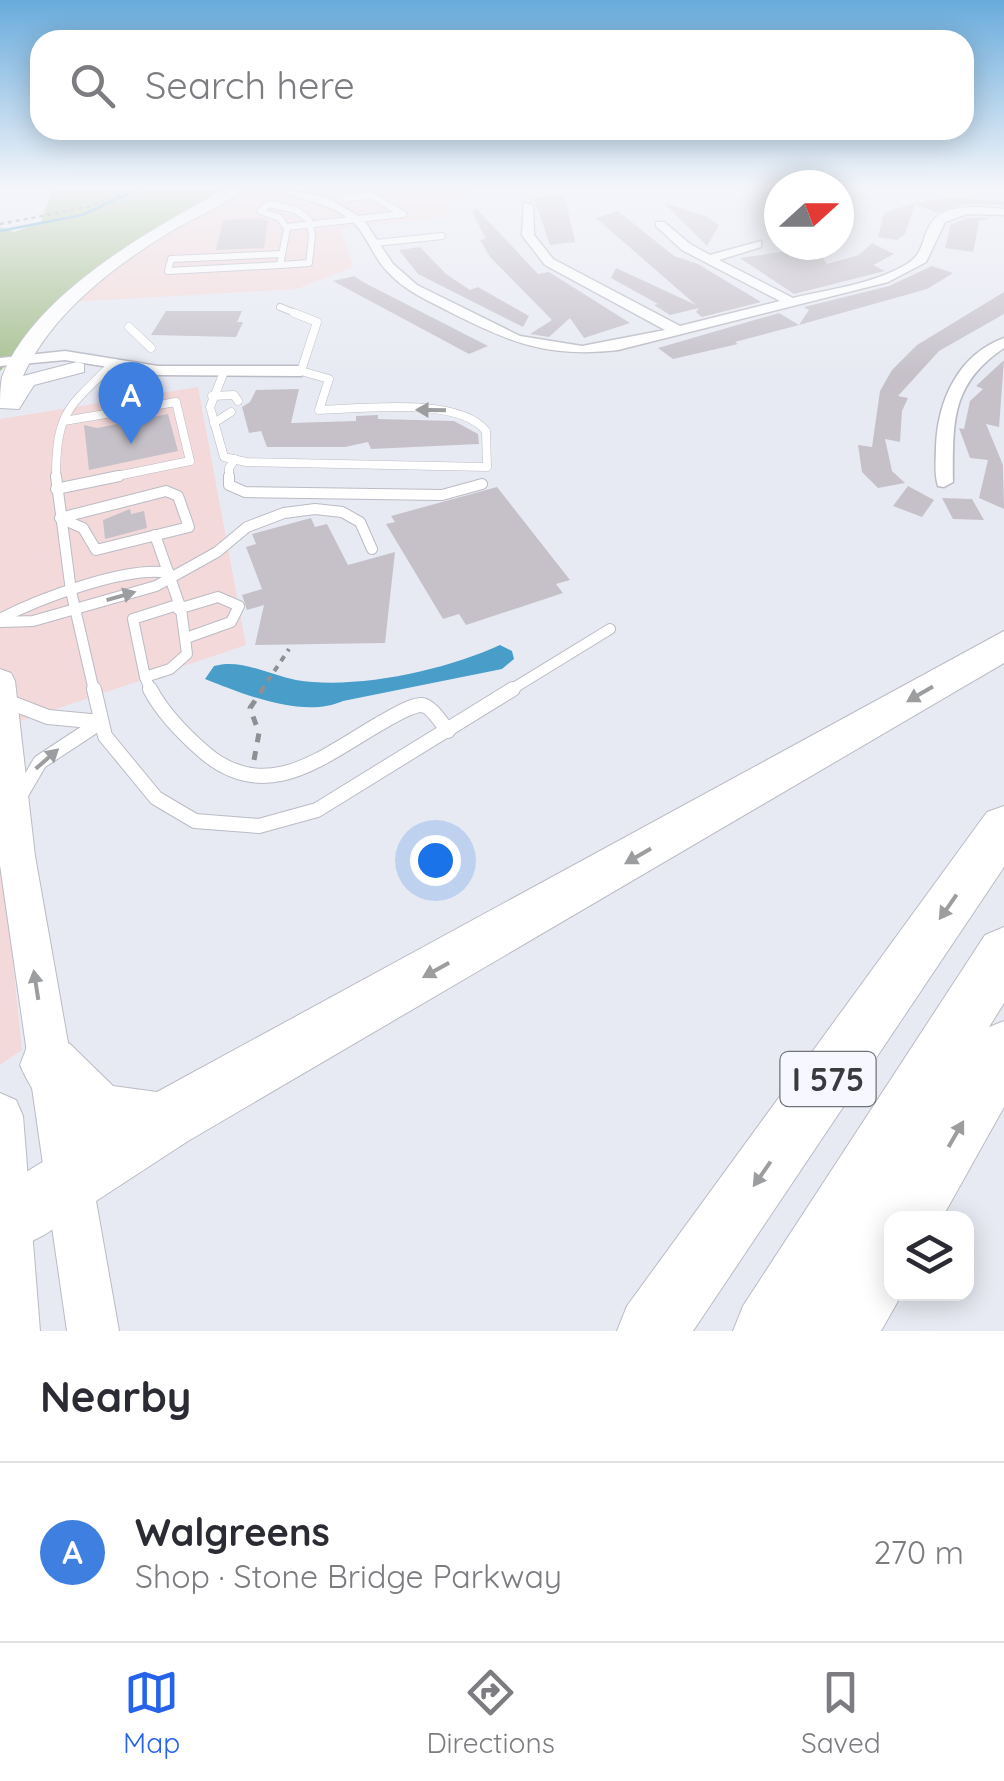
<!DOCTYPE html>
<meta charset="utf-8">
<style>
:root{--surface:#fff;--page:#f2f2f3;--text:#2b2b33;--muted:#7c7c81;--line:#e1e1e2;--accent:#2563eb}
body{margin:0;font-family:Quicksand,sans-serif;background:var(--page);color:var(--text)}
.controls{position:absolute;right:30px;bottom:30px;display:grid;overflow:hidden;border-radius:20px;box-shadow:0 5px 25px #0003}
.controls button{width:90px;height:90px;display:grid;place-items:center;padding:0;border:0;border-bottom:2px solid var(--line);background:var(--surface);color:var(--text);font:50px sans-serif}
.compass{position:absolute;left:764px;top:170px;width:90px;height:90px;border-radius:50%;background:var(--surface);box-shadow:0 5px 25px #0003;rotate:69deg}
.you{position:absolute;left:435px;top:860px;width:35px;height:35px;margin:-25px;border:8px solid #fff;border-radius:50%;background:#1a73e8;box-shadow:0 0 0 15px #1a73e833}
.badge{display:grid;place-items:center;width:65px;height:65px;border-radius:50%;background:var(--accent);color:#fff;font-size:32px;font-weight:700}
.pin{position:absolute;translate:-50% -82px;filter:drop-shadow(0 2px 5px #0008)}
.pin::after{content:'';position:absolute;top:52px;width:35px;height:30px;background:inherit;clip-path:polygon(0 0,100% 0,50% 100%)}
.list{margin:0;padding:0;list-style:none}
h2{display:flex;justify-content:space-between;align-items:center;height:130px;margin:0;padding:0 40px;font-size:42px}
h2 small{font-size:32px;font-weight:400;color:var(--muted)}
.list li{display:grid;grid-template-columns:65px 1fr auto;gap:30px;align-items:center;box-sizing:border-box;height:180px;padding:0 40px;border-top:2px solid var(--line)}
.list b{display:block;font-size:38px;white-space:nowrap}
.list p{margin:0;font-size:32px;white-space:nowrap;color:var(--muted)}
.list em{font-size:32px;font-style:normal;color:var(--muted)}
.icon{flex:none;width:55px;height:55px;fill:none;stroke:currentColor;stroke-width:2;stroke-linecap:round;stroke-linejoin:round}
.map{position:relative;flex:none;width:1004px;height:1331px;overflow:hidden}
.search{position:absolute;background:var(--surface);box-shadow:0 5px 25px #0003;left:30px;right:30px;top:30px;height:110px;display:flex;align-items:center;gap:25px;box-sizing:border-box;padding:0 35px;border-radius:30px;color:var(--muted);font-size:38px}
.sheet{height:310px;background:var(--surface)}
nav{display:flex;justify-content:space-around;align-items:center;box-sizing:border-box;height:140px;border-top:2px solid var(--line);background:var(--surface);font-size:28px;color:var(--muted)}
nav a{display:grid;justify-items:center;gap:5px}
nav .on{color:var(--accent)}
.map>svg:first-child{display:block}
.commercial{fill:#f4d9da}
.green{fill:#a8c192}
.water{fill:#489ec9}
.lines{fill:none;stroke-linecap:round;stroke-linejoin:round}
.stream{stroke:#489ec9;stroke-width:2.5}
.building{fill:#c6c1c9}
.lane-far3-casing{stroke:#babbc4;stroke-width:8}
.lane-far2-casing{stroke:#babbc4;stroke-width:9}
.lane-far1-casing{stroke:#babbc4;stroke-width:12}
.lane-casing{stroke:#babbc4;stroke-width:16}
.street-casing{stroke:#babbc4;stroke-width:3}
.secondary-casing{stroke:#babbc4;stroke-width:2}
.highway-casing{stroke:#babbc4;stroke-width:2}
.path-far2{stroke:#8e9096;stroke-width:2.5;stroke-dasharray:4 4;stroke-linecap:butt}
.path-far1{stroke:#8e9096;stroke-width:4;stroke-dasharray:6 6;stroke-linecap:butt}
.path{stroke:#8e9096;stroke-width:5;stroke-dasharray:9 9;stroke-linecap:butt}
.lane-far3{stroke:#fff;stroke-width:6}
.lane-far2{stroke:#fff;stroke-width:8}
.lane-far1{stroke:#fff;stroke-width:10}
.lane{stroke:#fff;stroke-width:14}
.street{fill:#fff;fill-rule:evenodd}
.secondary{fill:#fff;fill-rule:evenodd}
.highway{fill:#fff;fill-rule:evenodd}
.oneway{fill:#9c9d9f}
.labels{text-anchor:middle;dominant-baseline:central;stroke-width:8;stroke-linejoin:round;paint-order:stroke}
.shield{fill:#f6f7ff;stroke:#727379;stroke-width:2.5}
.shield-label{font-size:32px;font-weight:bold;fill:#3a3b3f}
</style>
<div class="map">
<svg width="1004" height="1331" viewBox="0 0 1004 1331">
<rect width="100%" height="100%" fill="#e8eaf3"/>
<g class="commercial">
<path d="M 239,189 L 478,189 L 449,200 L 449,216 L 341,229 L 353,267 L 297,289 L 70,302 L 94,275 Z"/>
<path d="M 198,387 L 246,645 L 0,728 L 0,419 Z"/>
<path d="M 0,836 L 22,1050 L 0,1065 Z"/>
</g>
<path class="green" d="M 52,189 L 239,189 L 168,229 L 70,302 L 0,371 L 0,227 L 14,232 L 41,222 Z"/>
<path class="water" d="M 500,645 L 512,651 L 514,659 L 502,669 L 343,701 C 303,719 243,694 205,679 L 214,666 C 241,658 269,675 296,680 C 356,690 446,670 500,645 Z"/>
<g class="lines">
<path class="stream" d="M 0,231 L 82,215 L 138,189"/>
</g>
<g class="building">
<path d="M 564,194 L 575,242 L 550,245 L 534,198 Z"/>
<path d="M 951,198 L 1004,201 L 1004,205 L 963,204 L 937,213 L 915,204 L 905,234 L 897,240 L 878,237 L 884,213 L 914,203 Z"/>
<path d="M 664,203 L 706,216 L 719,225 L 707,246 Z"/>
<path d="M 476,208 L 538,274 L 549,272 L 630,323 L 584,338 L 570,318 L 549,337 L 530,334 L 552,320 L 490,257 L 480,240 L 486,239 L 472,212 Z"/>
<path d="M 618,211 L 674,256 L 698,264 L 761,302 L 702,317 L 696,312 L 699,308 L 670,315 L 654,305 L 658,304 L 611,278 L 616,268 L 696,305 L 596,218 Z"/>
<path d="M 260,218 L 268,221 L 264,248 L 216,250 L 223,220 Z"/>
<path d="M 968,218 L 991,218 L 976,222 L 979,223 L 973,252 L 945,248 L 951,224 Z"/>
<path d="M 872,243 L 894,254 L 873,265 L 885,271 L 794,294 L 740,258 L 815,247 L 827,264 L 859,255 Z"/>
<path d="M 420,247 L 446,274 L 470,290 L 478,287 L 529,316 L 523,327 L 418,274 L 399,250 Z"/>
<path d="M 932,266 L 953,273 L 927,289 L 799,325 L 809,310 L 804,307 L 889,286 Z"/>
<path d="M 354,276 L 363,282 L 488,346 L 469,354 L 333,281 Z"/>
<path d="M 1004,292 L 1004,314 L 939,351 L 898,396 L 908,398 L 902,411 L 900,442 L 885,439 L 892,471 L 905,483 L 878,488 L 862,472 L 858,445 L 872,447 L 880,391 L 892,370 L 917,345 Z"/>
<path d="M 166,311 L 242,311 L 237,322 L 243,322 L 236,337 L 151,335 Z"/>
<path d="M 779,313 L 799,325 L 735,342 L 738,344 L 673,359 L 658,348 Z"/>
<path d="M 1004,360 L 999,427 L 986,424 L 1003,465 L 1004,509 L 979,498 L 988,460 L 970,458 L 959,428 L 964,429 L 970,401 L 983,389 L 976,386 Z"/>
<path d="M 299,389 L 291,423 L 356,421 L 356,416 L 378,415 L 378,419 L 454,421 L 478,434 L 479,444 L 371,449 L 368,442 L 345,447 L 267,447 L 261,431 L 249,433 L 242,407 L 250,402 L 256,390 Z"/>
<path d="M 168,414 L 178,451 L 89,470 L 84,425 L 97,428 Z"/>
<path d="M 908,486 L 934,500 L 922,517 L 893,506 Z"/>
<path d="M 497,487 L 570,580 L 556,584 L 563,593 L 466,625 L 459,614 L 443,619 L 386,524 L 395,522 L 391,516 Z"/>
<path d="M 942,498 L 972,499 L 984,520 L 953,519 Z"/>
<path d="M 130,509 L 131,514 L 144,511 L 147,528 L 105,539 L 103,520 Z"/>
<path d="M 311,518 L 315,527 L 327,524 L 348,565 L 395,552 L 385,643 L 255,645 L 264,605 L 247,610 L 242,595 L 262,589 L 246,547 L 256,544 L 252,534 Z"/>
</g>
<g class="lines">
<g class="lane-far3-casing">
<g id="lane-far3">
<path d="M 269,204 L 296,210 L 309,220 L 312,236 L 309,263 L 280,265 L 287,229 L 280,218 L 260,211 Z"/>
<path d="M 287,227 L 403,214 L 372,196 L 345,198"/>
<path d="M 376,243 L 442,236"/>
<path d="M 280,265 L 168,271 L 171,259 L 282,254"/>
<path d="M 280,307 L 300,315"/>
</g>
</g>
<g class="lane-far2-casing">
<g id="lane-far2">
<path d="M 129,327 L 151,348"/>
<path d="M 224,372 L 210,407 L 224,457 L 246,462 L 487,467 L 486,431 C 459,396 360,409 319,410 L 329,379 L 301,371 L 317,322 L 294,313"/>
<path d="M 212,396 L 234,395 L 238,401"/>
<path d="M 64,421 L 176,402 L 190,461 L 107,478"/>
<path d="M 214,423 L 231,412"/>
<path d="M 56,478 C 56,412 68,407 114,363"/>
<path d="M 229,478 L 229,468 L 235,459"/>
</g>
</g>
<g class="lane-far1-casing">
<g id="lane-far1">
<path d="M 56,476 L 71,591 L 94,691"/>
<path d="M 229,476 L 229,485 L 245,492 L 442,495 L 482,484"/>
<path d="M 56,489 L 119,476"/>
<path d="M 166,491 L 178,496 L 189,527 L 96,550 L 83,528 L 60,518 Z"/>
<path d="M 155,535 L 181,609 L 187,654 L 170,669 L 145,677 L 133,619 L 177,605"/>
<path d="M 178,609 L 218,597 L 239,606 L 231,622 L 186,638"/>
<path d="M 0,619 C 38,599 128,565 169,573"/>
<path d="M 0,622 L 33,621 L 156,586 L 217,552 L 247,527 L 284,513 L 315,509 L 342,512 L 360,522 L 372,549"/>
<path d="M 145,677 L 151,691"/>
<path d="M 509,691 L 610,629"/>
</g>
</g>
<g class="lane-casing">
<g id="lane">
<path d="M 94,689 L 105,736 L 156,798 L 195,821 L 259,826 L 317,810 L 513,689"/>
<path d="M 150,689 C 163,714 183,734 205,753 C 267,805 322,757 379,724 C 390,718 408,706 421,705 C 431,705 442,724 448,731"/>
<path d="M 4,700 L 48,717 L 101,722"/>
<path d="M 20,796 L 40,762 L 101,722"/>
</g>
</g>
<g class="street-casing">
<g id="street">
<path d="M 276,189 L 327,197 L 363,219 L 393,264 L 417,285 L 520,336 L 582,346 L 665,330 L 545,265 L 522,235 L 524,203 L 533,205 L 534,235 L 553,259 L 680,326 L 780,301 L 682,250 L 656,226 L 656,222 L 664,222 L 690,244 L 710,255 L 761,241 L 761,247 L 719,260 L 793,298 C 830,289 874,284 907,264 C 924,253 921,241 930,225 C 943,202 982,207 1004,209 L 1004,215 L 967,214 L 945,222 L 926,262 L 888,282 L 618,350 C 549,358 511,343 450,312 C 427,300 405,291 387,271 C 373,257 367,234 352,221 C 326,200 301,202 276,189 Z"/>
<path d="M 1004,338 L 1004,348 C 950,384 953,423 953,482 L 944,487 L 938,486 C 934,474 936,459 936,446 C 938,400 958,355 1004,338 Z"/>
<path d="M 65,351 L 158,366 L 301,366 L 309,371 L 301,376 L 158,375 L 65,360 L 0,366 L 0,358 Z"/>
</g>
</g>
<g class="secondary-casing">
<g id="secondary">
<path d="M 226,189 L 243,189 C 223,207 193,218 170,232 C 113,267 52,313 23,376 L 77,362 L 84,364 L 84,372 L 34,385 L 19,409 L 0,408 C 0,398 0,387 2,377 C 33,295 152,228 226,189 Z"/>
<path d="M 0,669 L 11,673 L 15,681 L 35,856 L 119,1331 L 67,1331 L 0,865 Z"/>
<path d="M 0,1093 L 16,1100 L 23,1116 L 40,1331 L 0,1331 Z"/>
</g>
</g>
<g class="highway-casing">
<g id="highway">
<path d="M 1004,631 L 1004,663 L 188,1141 L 44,1235 L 0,1257 L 0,1188 L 85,1136 C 54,1123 33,1095 20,1065 L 28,1044 L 49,1036 L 70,1044 L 113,1086 L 157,1092 Z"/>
<path d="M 1004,806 L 1004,867 L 693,1331 L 617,1331 L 627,1306 L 987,812 Z"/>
<path d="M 1004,927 L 1004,1003 L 989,1027 L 1004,1021 L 1004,1107 L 942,1218 L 892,1218 L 892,1294 L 902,1294 L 881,1331 L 733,1331 L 743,1306 L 985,935 Z"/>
</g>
</g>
<path class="path-far2" d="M 0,224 L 88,207 L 132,189"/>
<path class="path-far1" d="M 261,691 L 289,649"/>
<path class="path" d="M 254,760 L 259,733 L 250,708 L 263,689"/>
<use href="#lane-far3" class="lane-far3"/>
<use href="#lane-far2" class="lane-far2"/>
<use href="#lane-far1" class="lane-far1"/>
<use href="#lane" class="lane"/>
<use href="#street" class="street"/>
<use href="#secondary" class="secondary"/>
<use href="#highway" class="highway"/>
</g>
<defs><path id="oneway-solid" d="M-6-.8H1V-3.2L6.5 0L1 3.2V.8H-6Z" transform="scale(2.5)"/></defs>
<g class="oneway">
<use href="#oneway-solid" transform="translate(431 410) rotate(-179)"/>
<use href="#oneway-solid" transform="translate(121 596) rotate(-16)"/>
<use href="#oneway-solid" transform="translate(920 694) rotate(150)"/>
<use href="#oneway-solid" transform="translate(47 759) rotate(-41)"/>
<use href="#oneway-solid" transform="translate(638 856) rotate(150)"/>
<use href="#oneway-solid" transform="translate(948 907) rotate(125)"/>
<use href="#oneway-solid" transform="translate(436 970) rotate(151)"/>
<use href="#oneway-solid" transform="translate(36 985) rotate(-99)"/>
<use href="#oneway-solid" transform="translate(956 1134) rotate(-60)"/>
<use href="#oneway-solid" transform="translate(762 1174) rotate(125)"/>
</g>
<linearGradient id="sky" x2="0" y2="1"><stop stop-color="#68abdc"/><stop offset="0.5" stop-color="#f5f6fa"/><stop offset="1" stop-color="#f5f6fa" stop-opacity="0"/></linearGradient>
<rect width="1004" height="375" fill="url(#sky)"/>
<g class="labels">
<rect class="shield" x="780.5" y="1052" width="95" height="54" rx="8"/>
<g class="shield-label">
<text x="828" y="1079">I 575</text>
</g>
</g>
</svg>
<div class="controls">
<button><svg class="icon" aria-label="layers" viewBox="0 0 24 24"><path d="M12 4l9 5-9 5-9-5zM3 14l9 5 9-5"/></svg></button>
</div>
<svg class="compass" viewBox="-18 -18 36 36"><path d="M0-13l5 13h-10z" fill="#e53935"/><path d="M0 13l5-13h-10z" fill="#7c7c81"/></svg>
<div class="you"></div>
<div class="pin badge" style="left:131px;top:444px;background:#3f7fe0">A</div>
<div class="search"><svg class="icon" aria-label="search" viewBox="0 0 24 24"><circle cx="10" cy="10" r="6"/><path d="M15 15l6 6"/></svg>Search here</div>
</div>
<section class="sheet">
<h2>Nearby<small></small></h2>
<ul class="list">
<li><span class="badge" style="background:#3f7fe0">A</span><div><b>Walgreens</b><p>Shop · Stone Bridge Parkway</p></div><em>270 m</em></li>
</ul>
</section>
<nav>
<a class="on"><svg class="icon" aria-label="map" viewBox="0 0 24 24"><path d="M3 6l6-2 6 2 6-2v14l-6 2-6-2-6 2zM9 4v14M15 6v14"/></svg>Map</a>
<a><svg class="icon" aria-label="directions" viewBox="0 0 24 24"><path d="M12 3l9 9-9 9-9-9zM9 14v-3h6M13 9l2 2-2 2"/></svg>Directions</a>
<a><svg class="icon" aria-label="saved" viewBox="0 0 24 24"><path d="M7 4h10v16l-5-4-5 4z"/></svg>Saved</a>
</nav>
